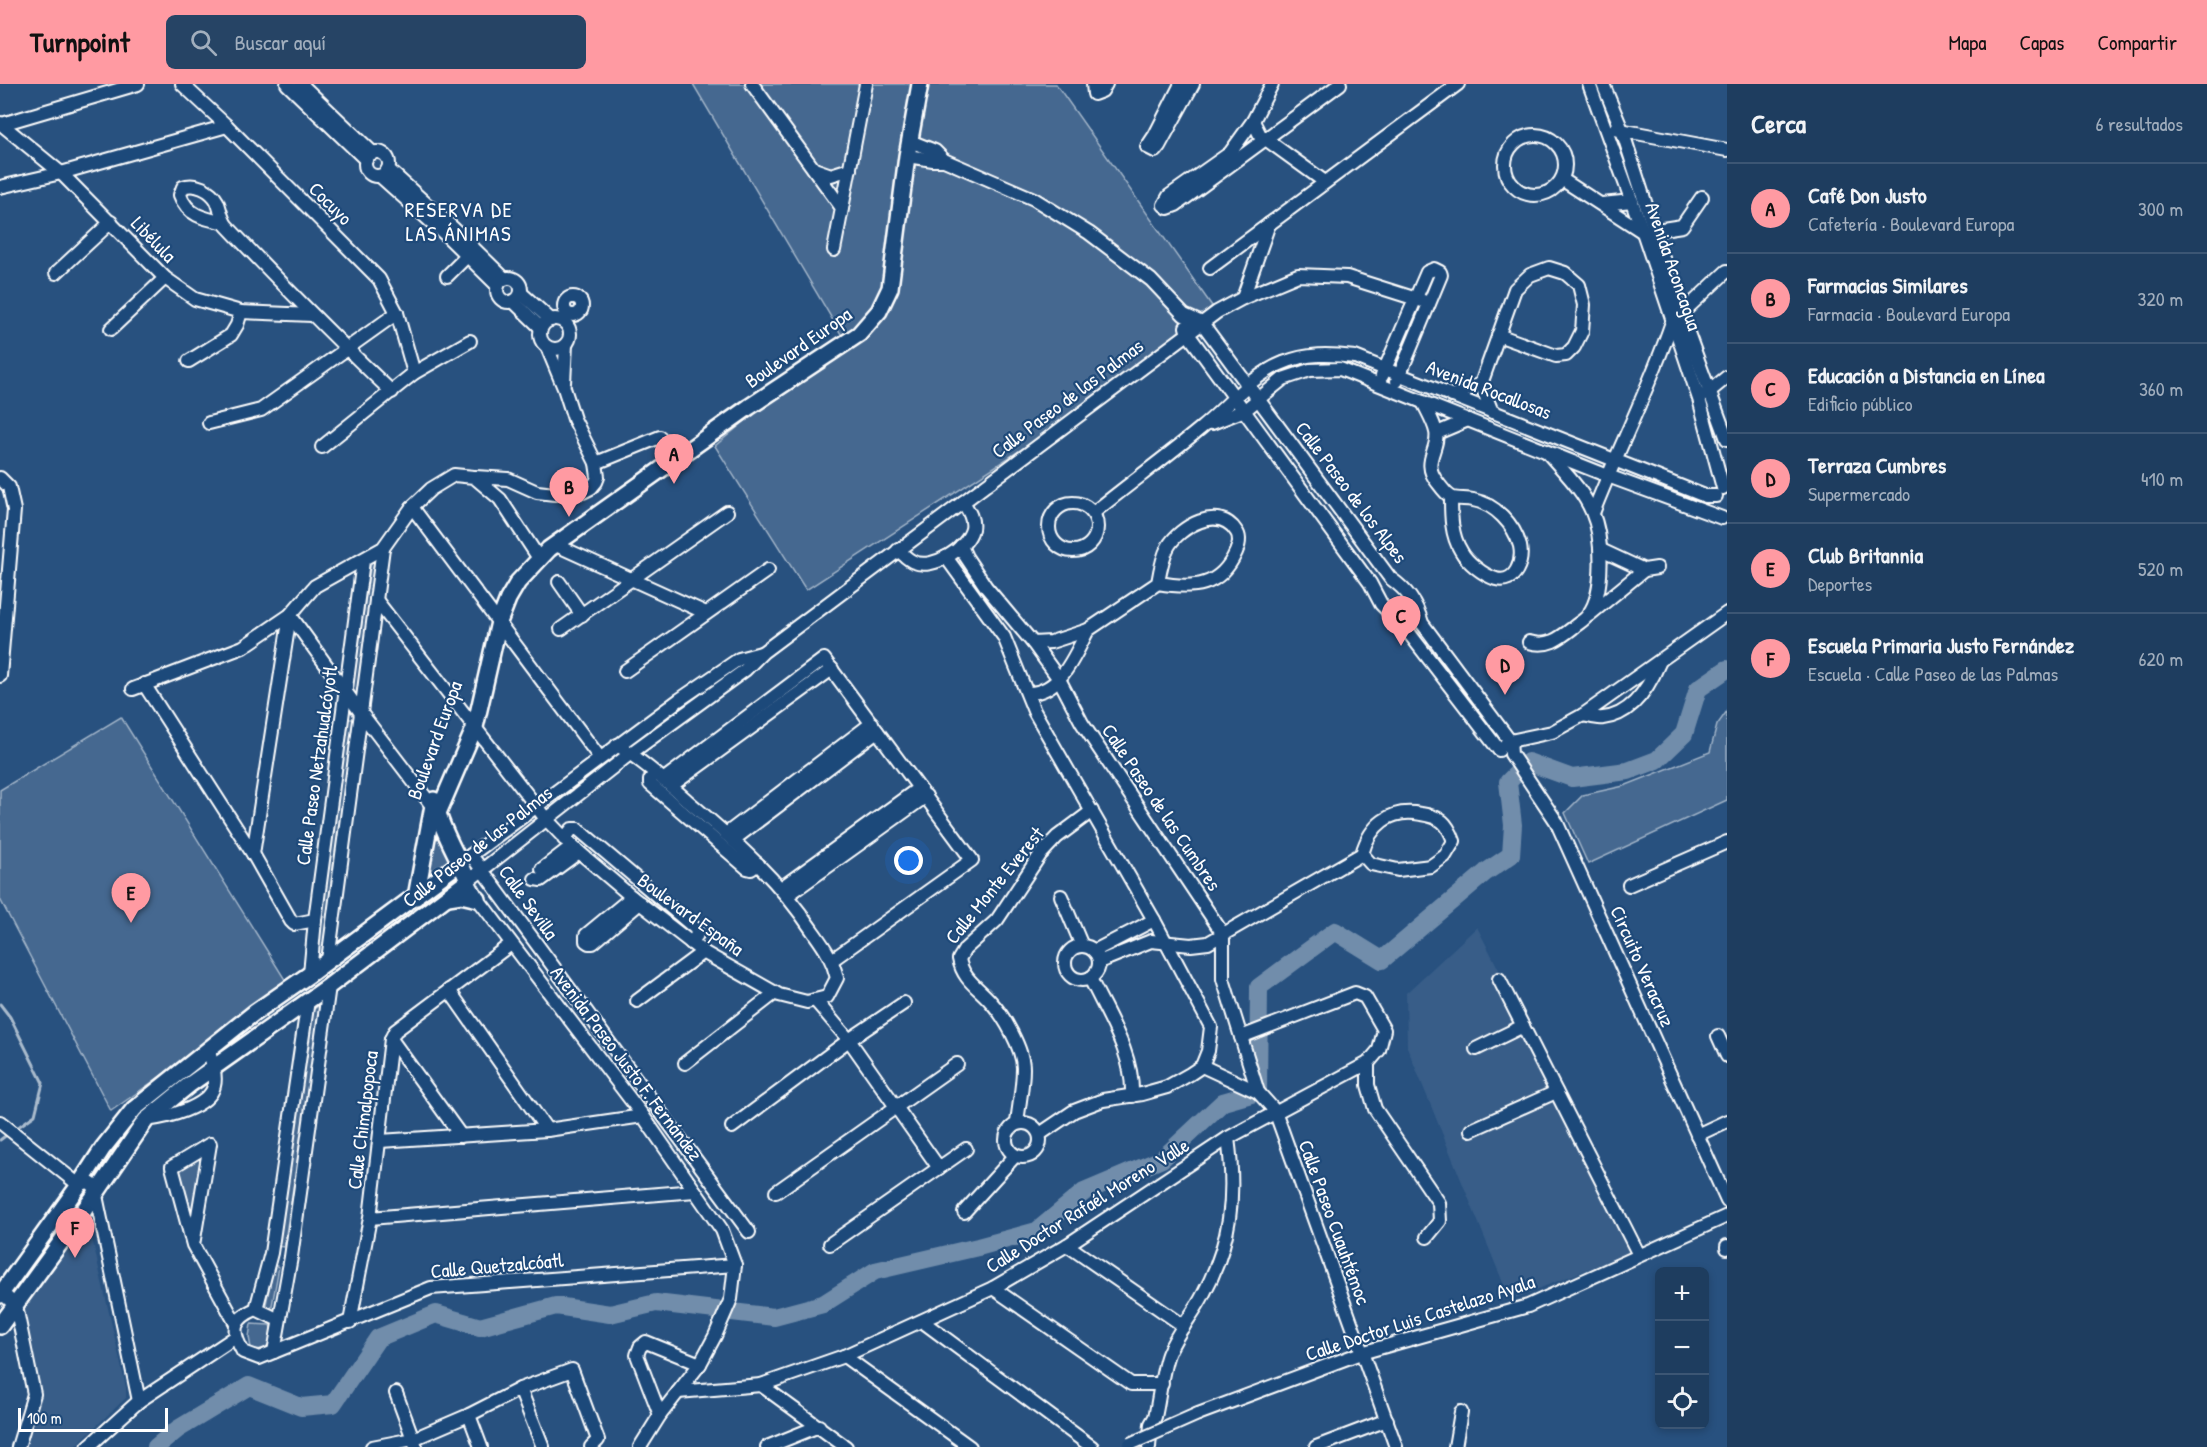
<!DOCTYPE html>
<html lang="es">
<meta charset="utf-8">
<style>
:root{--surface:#1e3d5f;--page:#264465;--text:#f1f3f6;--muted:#a1aebd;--line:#3c5674;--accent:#ff9aa2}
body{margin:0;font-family:"Patrick Hand",sans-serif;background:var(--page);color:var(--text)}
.controls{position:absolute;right:18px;bottom:18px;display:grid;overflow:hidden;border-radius:9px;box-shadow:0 3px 9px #0003}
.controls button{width:54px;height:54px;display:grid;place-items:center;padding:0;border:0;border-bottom:2px solid var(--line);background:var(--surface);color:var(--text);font:30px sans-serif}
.scale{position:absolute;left:18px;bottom:15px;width:150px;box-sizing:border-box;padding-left:6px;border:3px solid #fff;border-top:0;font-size:16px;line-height:21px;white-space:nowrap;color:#fff;-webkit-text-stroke:4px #1f4a7a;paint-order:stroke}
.you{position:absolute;left:909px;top:777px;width:21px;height:21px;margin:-15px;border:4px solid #fff;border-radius:50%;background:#1a73e8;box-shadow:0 0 0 9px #1a73e833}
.badge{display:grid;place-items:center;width:39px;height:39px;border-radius:50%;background:var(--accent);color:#111;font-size:20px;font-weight:700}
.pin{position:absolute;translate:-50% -50px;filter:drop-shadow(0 2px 3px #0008)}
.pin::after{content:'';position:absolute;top:32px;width:21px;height:18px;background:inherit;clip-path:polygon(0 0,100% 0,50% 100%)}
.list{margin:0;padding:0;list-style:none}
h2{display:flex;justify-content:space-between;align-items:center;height:78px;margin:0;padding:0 24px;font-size:26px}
h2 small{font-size:20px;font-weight:400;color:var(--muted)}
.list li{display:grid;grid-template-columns:39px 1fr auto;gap:18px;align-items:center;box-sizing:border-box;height:90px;padding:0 24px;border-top:2px solid var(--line)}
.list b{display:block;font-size:22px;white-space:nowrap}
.list p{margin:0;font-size:20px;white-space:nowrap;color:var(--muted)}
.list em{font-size:20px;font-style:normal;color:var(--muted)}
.icon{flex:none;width:33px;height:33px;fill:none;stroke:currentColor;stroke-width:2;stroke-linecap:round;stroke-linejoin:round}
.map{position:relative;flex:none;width:1727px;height:1363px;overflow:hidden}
header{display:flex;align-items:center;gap:36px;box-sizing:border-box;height:84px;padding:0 30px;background:var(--accent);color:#111}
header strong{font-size:28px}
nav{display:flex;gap:33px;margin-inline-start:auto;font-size:21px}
.search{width:420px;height:54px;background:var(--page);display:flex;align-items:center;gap:15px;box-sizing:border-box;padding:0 21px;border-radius:9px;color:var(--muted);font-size:22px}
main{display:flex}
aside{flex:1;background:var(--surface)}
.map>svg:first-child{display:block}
.built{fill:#375d88}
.green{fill:#446890;stroke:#a2b4c8;stroke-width:1.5}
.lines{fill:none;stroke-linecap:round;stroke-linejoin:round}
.stream{stroke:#aabbcd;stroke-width:3}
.river{stroke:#718dab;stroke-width:18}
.minor-casing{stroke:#fff;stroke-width:16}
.major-casing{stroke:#fff;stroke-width:20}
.minor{stroke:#1f4a7a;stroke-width:12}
.major{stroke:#1f4a7a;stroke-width:15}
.minor-bridge-casing{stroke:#fff;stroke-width:16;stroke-linecap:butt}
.minor-bridge{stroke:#1f4a7a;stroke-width:12}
.labels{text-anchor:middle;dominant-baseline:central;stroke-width:4.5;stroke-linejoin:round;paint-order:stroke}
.street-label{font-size:20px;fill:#fff;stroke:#1f4a7a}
.neighbourhood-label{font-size:21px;letter-spacing:1.5px;fill:#fff;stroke:#1f4a7a}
</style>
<header>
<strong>Turnpoint</strong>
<div class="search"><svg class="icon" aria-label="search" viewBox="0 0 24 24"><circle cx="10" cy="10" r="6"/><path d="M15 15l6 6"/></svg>Buscar aquí</div>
<nav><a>Mapa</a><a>Capas</a><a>Compartir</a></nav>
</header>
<main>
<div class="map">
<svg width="1727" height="1363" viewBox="0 0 1727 1363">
<rect width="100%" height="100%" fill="#28517f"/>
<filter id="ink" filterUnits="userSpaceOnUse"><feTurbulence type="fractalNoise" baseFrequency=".0167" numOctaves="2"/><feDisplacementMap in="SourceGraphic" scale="12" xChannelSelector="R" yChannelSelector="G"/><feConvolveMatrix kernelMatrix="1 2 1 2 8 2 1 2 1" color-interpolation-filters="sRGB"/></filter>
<g filter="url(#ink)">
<g class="built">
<path d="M 1477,843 L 1642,1164 L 1510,1216 L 1407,963 L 1406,909 Z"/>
<path d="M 86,1128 L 126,1303 L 126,1314 L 74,1363 L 24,1363 L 37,1325 L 39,1311 L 21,1220 Z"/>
</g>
<g class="green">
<path d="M 693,0 L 1056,0 L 1212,222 L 1165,266 L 1100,314 L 806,506 L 715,362 L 844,255 Z"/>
<path d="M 377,477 L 357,612 L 351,612 L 371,478 Z"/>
<path d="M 1727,627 L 1727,716 L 1588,780 L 1565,729 L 1583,711 L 1624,702 L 1710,668 L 1717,641 Z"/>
<path d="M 121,633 L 289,902 L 111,1027 L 0,815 L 0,706 Z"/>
<path d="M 347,635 L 354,635 L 324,871 L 316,875 Z"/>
<path d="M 435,747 L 451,772 L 450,778 L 426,797 Z"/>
<path d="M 321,920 L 284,1163 L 276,1162 L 313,926 Z"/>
<path d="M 202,1069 L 191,1138 L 178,1083 Z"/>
<path d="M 274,1181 L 279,1183 L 271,1227 L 265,1225 Z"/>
<path d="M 251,1240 L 270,1241 C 274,1252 272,1258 263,1266 L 251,1264 L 249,1253 Z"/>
</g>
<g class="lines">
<g class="stream">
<path d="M 0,920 L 10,933 L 43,999 L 35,1031 L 14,1046"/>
<path d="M 0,1056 L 8,1050"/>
</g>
<path class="river" d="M 156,1363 L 178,1345 L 249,1302 L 301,1323 L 333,1320 L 378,1254 L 436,1230 L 480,1243 L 556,1222 L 610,1230 L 656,1219 L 774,1233 L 823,1220 L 875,1187 L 978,1163 L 1037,1147 L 1084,1108 L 1162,1075 L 1223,1018 L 1258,1008 L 1259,903 L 1335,847 L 1382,876 L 1486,788 L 1511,771 L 1513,741 L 1508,698 L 1528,678 L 1572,694 L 1628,687 L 1657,676 L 1684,650 L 1698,605 L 1727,585"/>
<g class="minor-casing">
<g id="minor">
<path d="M 182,0 L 227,42 L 379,195 L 397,229 L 414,289"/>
<path d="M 287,0 L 366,76"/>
<path d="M 301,0 L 373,69"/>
<path d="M 752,0 L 842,124"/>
<path d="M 1093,0 L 1094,10 L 1102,7 L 1106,0"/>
<path d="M 1181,0 L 1155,51 L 1147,63 L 1155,67 L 1159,62 L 1193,0"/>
<path d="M 1272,0 L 1253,37 L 1230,69 L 1169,112 L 1164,121 L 1168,124 L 1176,121 L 1340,0"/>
<path d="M 1589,0 L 1643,148 L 1699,315 L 1723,404"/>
<path d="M 1603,0 L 1622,46 L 1681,230 L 1727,355"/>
<path d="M 1253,37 L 1260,51 L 1325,98"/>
<path d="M 0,39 L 61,89 L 165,194 L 195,215 L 241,228 L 312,231"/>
<path d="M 2,40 L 138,0"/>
<path d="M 1615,45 L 1727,66"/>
<circle cx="1535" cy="81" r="30"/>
<path d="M 910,57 L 935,67 L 944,76 L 1034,115 L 1089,149 L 1151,196 L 1184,231 L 1202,239 L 1390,494 C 1407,506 1416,518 1422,539 L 1510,657"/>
<circle cx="377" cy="80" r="12"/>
<path d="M 907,72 L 933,76 L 944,76"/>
<path d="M 388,85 L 454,145 L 504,194"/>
<path d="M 814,85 L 831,91 L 850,85"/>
<path d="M 380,92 L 447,152 L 498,202"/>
<path d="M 1563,96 L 1643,148 L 1682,142 L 1702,113"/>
<path d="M 0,103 L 61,89 L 227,42"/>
<path d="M 1602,120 L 1632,117"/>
<path d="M 223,138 C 204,135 187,131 180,111 L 183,103 C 195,98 211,106 217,117 C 221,126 221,135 227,142 C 281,199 336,255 392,308"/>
<path d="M 834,166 L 866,0"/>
<path d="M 1210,184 L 1458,0"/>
<path d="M 56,189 L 111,138"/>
<path d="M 447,192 L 467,172"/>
<circle cx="509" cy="206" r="12"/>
<path d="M 521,209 L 551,236"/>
<circle cx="573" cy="222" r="9"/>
<path d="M 1243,214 L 1269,140"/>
<path d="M 513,217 L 541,244"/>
<path d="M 1681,230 L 1727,187"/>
<circle cx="555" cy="250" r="15"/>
<path d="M 1186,243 L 1188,250 L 1370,499 L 1381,520 L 1406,545 L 1499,666"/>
<path d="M 111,245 L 165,194"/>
<path d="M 189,277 L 231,251 L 237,241 L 241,228"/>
<path d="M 1382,292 L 1427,188 L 1434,185 L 1440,188 L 1441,191 L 1397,297"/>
<path d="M 564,299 L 566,260"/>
<path d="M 1705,311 L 1727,293"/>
<path d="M 1452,312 L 1481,300"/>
<path d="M 1423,318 C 1427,327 1434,338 1436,348 C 1440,365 1420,378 1438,399 C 1441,403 1446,410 1451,413 C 1456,416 1467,414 1473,416 C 1495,420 1514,440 1520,462 C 1523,477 1516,500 1496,495 C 1483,491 1467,478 1461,467 C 1451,451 1451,431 1451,413"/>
<path d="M 1492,328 L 1481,300 L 1515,205 L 1530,191 L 1549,184 L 1565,189 L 1579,201 L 1584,221 L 1582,247 L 1574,263 L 1566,271 L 1556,272 L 1498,251"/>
<path d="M 209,339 L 261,326 L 397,229"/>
<path d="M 1212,339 L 1245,326 L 1283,295 L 1310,286 L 1340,285 L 1608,392 L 1722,434"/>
<path d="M 1437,349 L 1468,336"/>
<path d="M 322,363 L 414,289 L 470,257"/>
<path d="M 596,379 L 660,353"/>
<path d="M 475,393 L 508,395 L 537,408 L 555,410 L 583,408 L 591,404 L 596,398 L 598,393 L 596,379 L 574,335 L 564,304 L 547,263"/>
<path d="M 0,394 L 9,403 L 14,426 L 0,592"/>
<circle cx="1073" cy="443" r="24"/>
<path d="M 412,423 L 600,674"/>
<path d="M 1093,429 C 1129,400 1166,373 1201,344 C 1227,323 1252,291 1283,279 C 1307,269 1330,270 1355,273 L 1705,412 L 1716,412"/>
<path d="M 1593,429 C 1618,365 1650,303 1672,238"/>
<path d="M 556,461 L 706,529"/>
<path d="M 961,462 L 966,473 L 986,503 L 1033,559 L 1059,595 L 1082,639 L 1223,850 L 1223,895 L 1258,1008 L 1275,1027 L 1396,1363"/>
<path d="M 898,466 C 903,470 908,476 914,478 C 933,486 967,465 972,445 C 974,435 968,426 963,418"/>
<path d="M 1601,466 L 1644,486 L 1657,484"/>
<path d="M 946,473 L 1004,553 L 1034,627 L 1154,836 L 1211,943 L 1208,967 L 1202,982 L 1190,990 L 1167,1003 L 1142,1010 L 1103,1016 L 1074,1027 L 1040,1050"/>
<path d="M 559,498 L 582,531"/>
<path d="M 376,516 L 546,735 L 572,762 L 632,813 L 703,868 L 779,911 L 807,918 L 827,913 L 837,894 C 832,873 824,863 812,846 C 779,796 735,757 689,718 C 666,698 643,677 617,661"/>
<path d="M 290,531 L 361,629 L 436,727"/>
<path d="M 1589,531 L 1644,486"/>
<path d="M 561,545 L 727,428"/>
<path d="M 1529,558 C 1548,564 1560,554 1574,543 C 1578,539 1585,536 1588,531 C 1605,509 1603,453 1592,428 C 1583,406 1564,388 1548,369"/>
<path d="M 1033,559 L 1051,558 L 1088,546 L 1158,499 C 1193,505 1220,504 1236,468 C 1239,461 1241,453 1236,447 C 1219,420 1179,443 1168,463 C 1162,474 1160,487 1158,499"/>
<path d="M 625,587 L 768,486"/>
<path d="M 144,600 L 253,770 L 291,837 L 294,840 L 315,836"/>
<path d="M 133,605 L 243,563 L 290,531 L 315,502 L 383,464 L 412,423 L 431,405 L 454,391 L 474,393 L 500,415 L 540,476"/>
<path d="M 1029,609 C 1061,609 1075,570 1088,546"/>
<path d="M 1583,631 C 1589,632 1597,635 1603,634 C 1632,631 1649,603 1659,579"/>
<path d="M 1510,657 L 1511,670 L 1556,737 L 1727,1117"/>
<path d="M 1505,661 L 1510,657 L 1552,648 L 1583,631 L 1727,529"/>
<path d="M 655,689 L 650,696 L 650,700 L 747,784 L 751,785 L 758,780"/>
<path d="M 663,696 L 824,575 L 972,776 L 832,876"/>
<path d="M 671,702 L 832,585"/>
<path d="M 726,750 L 872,639"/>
<path d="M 564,755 L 572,745 L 578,745 L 696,845 L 697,851 L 691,859"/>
<path d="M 733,756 L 877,647"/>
<path d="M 253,770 L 290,531"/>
<path d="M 471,771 L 749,1148"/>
<path d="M 467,774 L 679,616 L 739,575 L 761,569"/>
<path d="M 542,785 L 572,762"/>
<path d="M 535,795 L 541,796 L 579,768"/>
<path d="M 1629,801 L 1727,758"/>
<path d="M 781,804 L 919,704"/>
<path d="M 788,811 L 926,712"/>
<path d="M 1061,812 L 1082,862"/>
<path d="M 632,813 L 586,851 L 586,857 L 589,859 L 593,859 L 640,819"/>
<circle cx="1082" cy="879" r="17"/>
<path d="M 1094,867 L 1154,836"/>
<path d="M 328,876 L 383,464"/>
<path d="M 1099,878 L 1151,857 L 1191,861 L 1208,859 L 1362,770 C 1370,741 1390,724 1421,730 C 1441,733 1447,738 1454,757 L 1445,772 L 1431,782 L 1398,786 L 1371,780 L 1362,770"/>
<path d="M 310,890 L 315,836 L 363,477"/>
<path d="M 1090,894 C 1107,931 1134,970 1132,1012"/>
<path d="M 1499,895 L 1639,1171"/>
<path d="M 449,906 L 547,1046"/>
<path d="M 815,916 L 849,956 L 939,1084"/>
<path d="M 637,917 L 703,868"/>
<path d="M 1718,952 L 1727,972"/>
<path d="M 391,955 L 461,1052"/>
<path d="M 1476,965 L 1523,942"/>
<path d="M 685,979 L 775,909"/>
<path d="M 1368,979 L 1368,1001 L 1375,1025 L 1439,1119 L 1440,1137 L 1427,1153"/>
<path d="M 1202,982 L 1258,1008"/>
<path d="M 146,1036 C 164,1034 209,1024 214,1002 C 217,991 211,975 208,965"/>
<path d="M 0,1038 L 79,1101"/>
<circle cx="1023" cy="1056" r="17"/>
<path d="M 1017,1039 C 1019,1021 1023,1002 1023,984 C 1023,965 1004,932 991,918 C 978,903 963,896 959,875 L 965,865 L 997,836 L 1040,771 L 1057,753 L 1092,727"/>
<path d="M 732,1043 L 849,956 L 904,919"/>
<path d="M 1471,1046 L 1556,1008"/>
<path d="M 1697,1051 L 1727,1037"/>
<path d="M 380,1057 L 547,1046 L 643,1032"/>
<path d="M 79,1101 C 86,1098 89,1097 94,1102 L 139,1317"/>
<path d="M 776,1108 L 957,980"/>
<path d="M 964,1128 L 1015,1072"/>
<path d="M 370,1134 L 695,1107"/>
<path d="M 830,1160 L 966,1065"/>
<path d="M 193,1161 L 210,1060 L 172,1083 L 193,1161 L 236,1240"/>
<path d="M 1067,1161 L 1184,1242"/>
<path d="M 1727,1162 L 1727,1164"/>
<path d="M 993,1204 L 1131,1300 L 1162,1300"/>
<path d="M 0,1207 L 16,1222 L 34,1310 L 18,1363"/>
<path d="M 256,1225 L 271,1169 L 308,916"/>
<path d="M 279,1236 L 256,1225 C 232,1235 231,1247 243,1268 L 259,1274 L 431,1204 L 735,1181"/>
<path d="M 922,1237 L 1092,1363"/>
<path d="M 350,1238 L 370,1134 L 391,955 L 395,947 L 511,860"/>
<path d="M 274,1268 L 291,1173 L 329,902"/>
<path d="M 844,1272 L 970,1363"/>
<path d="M 761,1301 L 846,1363"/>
<path d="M 520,1305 L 543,1363"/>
<path d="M 678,1308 L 761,1301 L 844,1272 L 993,1204 L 1067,1161 L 1228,1054 L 1368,979 L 1379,966 L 1384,946 L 1365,913 L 1355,909 L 1241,953"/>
<path d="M 396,1309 L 416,1363"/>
<path d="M 1198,1330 L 1361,1269 L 1528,1222 L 1727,1132"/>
<path d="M 469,1331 L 481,1363"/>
<path d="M 660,1331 L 637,1271 L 640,1263 L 646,1258 L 700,1280"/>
<path d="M 88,1363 L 139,1317 L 234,1254"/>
<path d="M 372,1363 L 413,1355 L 469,1331 L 520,1305 L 572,1286 L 598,1356 L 591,1363"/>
<path d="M 640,1363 L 660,1331 L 700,1280 L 715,1252 L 731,1215 L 735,1181 L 722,1146 L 643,1032 L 478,815 L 468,797 L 631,669 L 745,586 L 763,568 L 1217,228 L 1243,214 L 1298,191 L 1347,193 L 1429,219"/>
<path d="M 767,1363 L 819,1342"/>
<path d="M 1149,1363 L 1151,1340 L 1155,1333 C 1159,1316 1162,1286 1168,1270 C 1176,1249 1193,1231 1203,1211 C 1231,1159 1236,1112 1228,1054"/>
<path d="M 1316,1363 L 1387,1336"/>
<path d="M 1455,1363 L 1461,1328"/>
</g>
</g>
<g class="major-casing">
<g id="major">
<path d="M 416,813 L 434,716"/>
<path d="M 448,813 L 461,811 L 478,815"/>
<path d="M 0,1211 L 79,1101 L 103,1064 L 134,1025 L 254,929 L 310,890 L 461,778"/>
<path d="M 0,1242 L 95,1111 L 146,1036 L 189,1001 L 329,902 L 468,797 C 459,774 445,753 438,729 L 475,643 L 499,538 L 508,515 L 518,498 L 549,465 L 749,323 L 859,250 L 879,227 L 890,204 L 907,72 L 920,0"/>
</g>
</g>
<use href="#minor" class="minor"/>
<use href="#major" class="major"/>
<g class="minor-bridge-casing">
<path id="minor-bridge" d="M 1130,1360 L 1198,1330"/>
</g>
<use href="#minor-bridge" class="minor-bridge"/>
</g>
</g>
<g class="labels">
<g class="street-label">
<text transform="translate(331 119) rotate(45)">Cocuyo</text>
<text transform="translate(154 155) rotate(46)">Libélula</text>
<text transform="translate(1674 182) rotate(71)">Avenida Aconcagua</text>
<text transform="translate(798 263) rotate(-35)">Boulevard Europa</text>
<text transform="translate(1489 305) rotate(21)">Avenida Rocallosas</text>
<text transform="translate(1067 314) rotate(-37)">Calle Paseo de las Palmas</text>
<text transform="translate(1352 408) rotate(53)">Calle Paseo de los Alpes</text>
<text transform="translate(434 656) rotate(-70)">Boulevard Europa</text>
<text transform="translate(316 681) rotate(-82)">Calle Paseo Netzahualcóyotl</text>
<text transform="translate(1162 723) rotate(56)">Calle Paseo de las Cumbres</text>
<text transform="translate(477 762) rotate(-38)">Calle Paseo de las Palmas</text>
<text transform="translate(994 801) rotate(-51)">Calle Monte Everest</text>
<text transform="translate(529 818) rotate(54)">Calle Sevilla</text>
<text transform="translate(691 830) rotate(36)">Boulevard España</text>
<text transform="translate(1643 882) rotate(66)">Circuito Veracruz</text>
<text transform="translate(627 979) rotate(53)">Avenida Paseo Justo F. Fernández</text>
<text transform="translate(362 1036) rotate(-83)">Calle Chimalpopoca</text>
<text transform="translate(1087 1121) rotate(-32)">Calle Doctor Rafaél Moreno Valle</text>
<text transform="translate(1335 1138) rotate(70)">Calle Paseo Cuauhtémoc</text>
<text transform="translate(497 1181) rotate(-5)">Calle Quetzalcóatl</text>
<text transform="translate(1420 1233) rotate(-18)">Calle Doctor Luis Castelazo Ayala</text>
</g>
<g class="neighbourhood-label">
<text x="459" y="125">RESERVA DE<tspan x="459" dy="24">LAS ÁNIMAS</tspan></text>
</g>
</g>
</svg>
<div class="controls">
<button>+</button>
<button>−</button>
<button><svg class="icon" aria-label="locate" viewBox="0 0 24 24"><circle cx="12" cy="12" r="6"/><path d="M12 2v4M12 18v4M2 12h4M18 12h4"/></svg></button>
</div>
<div class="scale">100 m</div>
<div class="you"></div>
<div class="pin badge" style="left:674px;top:400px">A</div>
<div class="pin badge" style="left:569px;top:433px">B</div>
<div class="pin badge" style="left:1401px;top:562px">C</div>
<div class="pin badge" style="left:1505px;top:611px">D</div>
<div class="pin badge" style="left:131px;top:839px">E</div>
<div class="pin badge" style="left:75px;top:1174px">F</div>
</div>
<aside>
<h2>Cerca<small>6 resultados</small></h2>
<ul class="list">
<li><span class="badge">A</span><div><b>Café Don Justo</b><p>Cafetería · Boulevard Europa</p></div><em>300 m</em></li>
<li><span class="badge">B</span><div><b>Farmacias Similares</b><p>Farmacia · Boulevard Europa</p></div><em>320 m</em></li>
<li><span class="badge">C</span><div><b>Educación a Distancia en Línea</b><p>Edificio público</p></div><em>360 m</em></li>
<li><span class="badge">D</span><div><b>Terraza Cumbres</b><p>Supermercado</p></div><em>410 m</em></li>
<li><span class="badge">E</span><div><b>Club Britannia</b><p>Deportes</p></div><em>520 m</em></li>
<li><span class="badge">F</span><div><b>Escuela Primaria Justo Fernández</b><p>Escuela · Calle Paseo de las Palmas</p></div><em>620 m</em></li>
</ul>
</aside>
</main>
